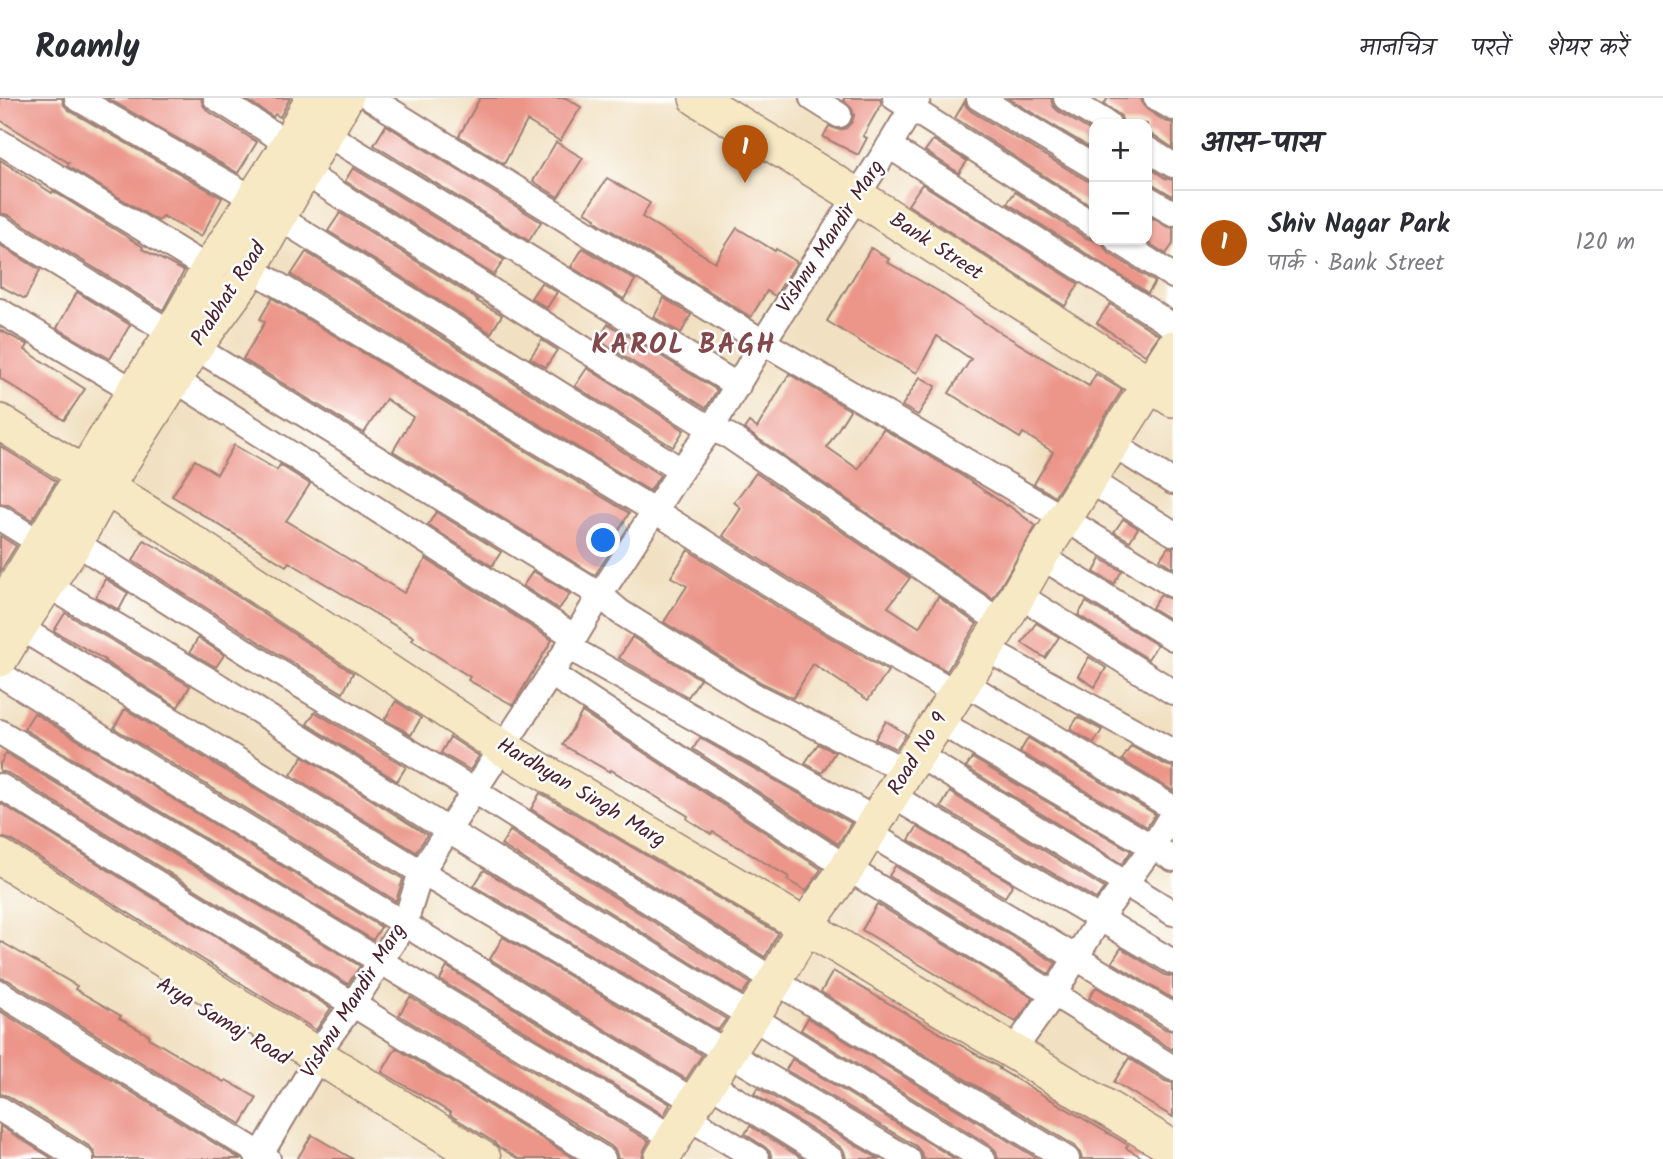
<!DOCTYPE html>
<html lang="hi">
<meta charset="utf-8">
<style>
:root{--surface:#fff;--page:#f2f2f3;--text:#2b2b33;--muted:#7c7c81;--line:#e1e1e2;--accent:#b45309}
body{margin:0;font-family:Kalam,"Playpen Sans Deva",sans-serif;background:var(--page);color:var(--text)}
.controls{position:absolute;right:21px;top:21px;display:grid;overflow:hidden;border-radius:14px;box-shadow:0 2px 5px #0004}
.controls button{width:63px;height:63px;display:grid;place-items:center;padding:0;border:0;border-bottom:2px solid var(--line);background:var(--surface);color:var(--text);font:35px sans-serif}
.you{position:absolute;left:604px;top:443px;width:24px;height:24px;margin:-18px;border:5px solid #fff;border-radius:50%;background:#1a73e8;box-shadow:0 0 0 10px #1a73e833}
.badge{display:grid;place-items:center;width:46px;height:46px;border-radius:50%;background:var(--accent);color:#fff;font-size:23px;font-weight:700}
.pin{position:absolute;translate:-50% -58px;filter:drop-shadow(0 2px 4px #0008)}
.pin::after{content:'';position:absolute;top:37px;width:24px;height:21px;background:inherit;clip-path:polygon(0 0,100% 0,50% 100%)}
.list{margin:0;padding:0;list-style:none}
h2{display:flex;justify-content:space-between;align-items:center;height:91px;margin:0;padding:0 28px;font-size:30px}
h2 small{font-size:23px;font-weight:400;color:var(--muted)}
.list li{display:grid;grid-template-columns:46px 1fr auto;gap:21px;align-items:center;box-sizing:border-box;height:105px;padding:0 28px;border-top:2px solid var(--line)}
.list b{display:block;font-size:26px;white-space:nowrap}
.list p{margin:0;font-size:23px;white-space:nowrap;color:var(--muted)}
.list em{font-size:23px;font-style:normal;color:var(--muted)}
.map{position:relative;flex:none;width:1173px;height:1061px;overflow:hidden}
header{display:flex;align-items:center;gap:42px;box-sizing:border-box;height:98px;padding:0 35px;background:var(--surface);border-bottom:2px solid var(--line)}
header strong{font-size:33px}
nav{display:flex;gap:38px;margin-inline-start:auto;font-size:24px}
main{display:flex}
aside{flex:1;background:var(--surface)}
.map>svg:first-child{display:block}
.building{fill:#ec9589}
.lines{fill:none;stroke-linecap:round;stroke-linejoin:round}
.street-casing{stroke:#9e8076;stroke-width:28}
.secondary-casing{stroke:#9e8076;stroke-width:38}
.street{stroke:#fff;stroke-width:24}
.secondary{stroke:#f6e9c3;stroke-width:35}
.labels{text-anchor:middle;dominant-baseline:central;stroke-width:5;stroke-linejoin:round;paint-order:stroke}
.street-label{font-size:21px;fill:#4a1f2b;stroke:#fff}
.district-label{font-size:28px;font-weight:bold;letter-spacing:2px;fill:#83484c;stroke:#fff}
</style>
<header>
<strong>Roamly</strong>
<nav><a>मानचित्र</a><a>परतें</a><a>शेयर करें</a></nav>
</header>
<main>
<div class="map">
<svg width="1173" height="1061" viewBox="0 0 1173 1061">
<rect width="100%" height="100%" fill="#fff"/>
<filter id="ink" filterUnits="userSpaceOnUse"><feTurbulence type="fractalNoise" baseFrequency=".0143" numOctaves="2"/><feDisplacementMap in="SourceGraphic" scale="14" xChannelSelector="R" yChannelSelector="G"/><feConvolveMatrix kernelMatrix="1 2 1 2 8 2 1 2 1" color-interpolation-filters="sRGB"/></filter>
<filter id="wash" filterUnits="userSpaceOnUse"><feTurbulence type="fractalNoise" baseFrequency=".00686" numOctaves="4" result="noise"/><feDisplacementMap in="SourceGraphic" scale="28" xChannelSelector="R" yChannelSelector="G"/><feGaussianBlur stdDeviation="1.57" result="paint"/><feColorMatrix in="noise" values="0 0 0 0 0 0 0 0 0 0 0 0 0 0 0 0 0 1.4 0 .05"/><feComposite in="paint" operator="in"/></filter>
<g filter="url(#wash)">
<rect width="100%" height="100%" fill="#f1e1c2"/>
<g id="blocks">
<g class="building">
<path d="M 0,0 L 62,0 L 64,7 L 70,13 L 222,100 L 201,139 L 163,118 L 158,123 L 67,68 L 69,65 L 0,22 Z"/>
<path d="M 107,0 L 201,0 L 203,7 L 208,13 L 257,44 L 238,75 Z"/>
<path d="M 244,0 L 290,0 L 280,19 L 275,16 L 273,19 Z"/>
<path d="M 480,0 L 566,0 L 581,9 L 560,43 L 527,23 L 504,66 L 459,38 Z"/>
<path d="M 845,0 L 880,0 L 881,6 L 863,38 L 867,40 L 858,57 L 823,39 L 829,28 L 839,32 L 846,30 L 852,24 L 854,17 L 852,11 L 843,2 Z"/>
<path d="M 1008,0 L 1051,0 L 1053,8 L 1058,13 L 1094,35 L 1094,52 Z"/>
<path d="M 1108,0 L 1141,0 L 1143,7 L 1148,12 L 1165,23 L 1173,25 L 1173,50 L 1155,38 L 1147,36 L 1147,26 L 1123,26 L 1121,18 L 1104,6 Z"/>
<path d="M 965,3 L 966,8 L 971,13 L 1086,82 L 1094,84 L 1094,110 L 955,20 Z"/>
<path d="M 386,27 L 541,124 L 529,143 L 374,47 Z"/>
<path d="M 933,42 L 967,63 L 959,75 L 925,53 Z"/>
<path d="M 556,44 L 583,60 L 558,99 L 533,83 Z"/>
<path d="M 0,62 L 52,95 L 53,93 L 143,149 L 142,151 L 184,173 L 163,212 L 8,117 L 0,115 Z"/>
<path d="M 1147,68 L 1165,80 L 1173,82 L 1173,98 L 1154,87 L 1147,85 Z"/>
<path d="M 353,70 L 504,162 L 494,177 L 345,83 Z"/>
<path d="M 607,80 L 650,105 L 642,119 L 715,164 L 737,130 L 775,153 L 776,151 L 797,164 L 775,198 L 767,193 L 751,219 L 599,125 L 595,122 L 596,120 L 585,114 Z"/>
<path d="M 922,86 L 1079,186 L 1065,208 L 908,107 Z"/>
<path d="M 1015,94 L 1086,140 L 1093,142 L 1102,142 L 1104,149 L 1109,155 L 1155,184 L 1148,195 L 1007,105 Z"/>
<path d="M 340,115 L 478,202 L 477,203 L 502,217 L 491,235 L 328,133 Z"/>
<path d="M 1147,117 L 1166,128 L 1173,130 L 1173,146 L 1166,156 L 1144,142 L 1147,142 Z"/>
<path d="M 0,147 L 40,172 L 25,201 L 0,188 Z"/>
<path d="M 583,150 L 635,182 L 624,201 L 571,169 Z"/>
<path d="M 871,150 L 889,161 L 887,164 L 938,193 L 993,230 L 1089,288 L 1096,276 L 1122,292 L 1055,398 L 1034,386 L 1053,354 L 1023,335 L 1020,340 L 949,295 L 971,261 L 937,238 L 917,275 L 872,251 L 827,223 Z"/>
<path d="M 306,154 L 660,377 L 650,393 L 291,177 Z"/>
<path d="M 541,185 L 557,194 L 547,210 L 531,200 Z"/>
<path d="M 77,194 L 130,227 L 110,261 L 57,230 Z"/>
<path d="M 272,200 L 629,415 L 608,452 L 611,453 L 595,477 L 393,353 L 413,319 L 386,301 L 364,335 L 243,261 L 265,224 L 260,221 Z"/>
<path d="M 664,200 L 691,217 L 681,235 L 654,219 Z"/>
<path d="M 1110,206 L 1159,237 L 1145,257 L 1097,225 Z"/>
<path d="M 608,226 L 717,292 L 706,310 L 598,242 Z"/>
<path d="M 0,232 L 28,247 L 25,252 L 85,291 L 64,322 L 0,280 Z"/>
<path d="M 542,242 L 557,252 L 546,269 L 530,260 Z"/>
<path d="M 587,270 L 684,332 L 673,349 L 575,288 Z"/>
<path d="M 789,276 L 850,312 L 827,349 L 858,371 L 883,331 L 961,377 L 1007,408 L 1008,407 L 1036,428 L 993,501 L 744,331 L 749,324 L 757,330 Z"/>
<path d="M 920,279 L 936,288 L 918,317 L 902,308 Z"/>
<path d="M 234,347 L 277,372 L 280,367 L 310,386 L 286,423 L 324,446 L 404,495 L 426,461 L 552,542 L 513,607 L 468,582 L 470,579 L 412,542 L 414,539 L 289,464 L 286,468 L 172,398 L 195,362 L 217,376 Z"/>
<path d="M 0,348 L 56,383 L 32,422 L 8,407 L 0,405 Z"/>
<path d="M 756,375 L 910,480 L 888,509 L 919,529 L 938,499 L 977,526 L 947,573 L 797,485 L 723,438 L 741,410 L 734,404 Z"/>
<path d="M 436,414 L 501,454 L 492,468 L 428,427 Z"/>
<path d="M 1123,421 L 1138,430 L 1130,443 L 1114,434 Z"/>
<path d="M 0,438 L 16,448 L 0,474 Z"/>
<path d="M 144,442 L 196,471 L 353,575 L 343,595 L 270,551 L 133,463 Z"/>
<path d="M 1168,449 L 1173,450 L 1173,470 L 1160,461 Z"/>
<path d="M 688,452 L 781,511 L 888,573 L 868,602 L 813,566 L 793,600 L 762,585 L 664,524 L 687,488 L 671,479 Z"/>
<path d="M 1101,461 L 1122,473 L 1114,486 L 1094,474 Z"/>
<path d="M 533,473 L 570,496 L 559,511 L 523,488 Z"/>
<path d="M 105,481 L 128,495 L 119,512 L 96,499 Z"/>
<path d="M 1160,497 L 1173,502 L 1173,523 L 1152,510 Z"/>
<path d="M 1086,504 L 1157,547 L 1148,561 L 1078,517 Z"/>
<path d="M 65,515 L 190,588 L 178,609 L 104,563 L 105,562 L 54,533 Z"/>
<path d="M 1036,525 L 1059,539 L 1045,560 L 1022,545 Z"/>
<path d="M 632,539 L 700,581 L 688,599 L 619,560 Z"/>
<path d="M 198,540 L 224,557 L 216,569 L 190,554 Z"/>
<path d="M 1089,559 L 1106,570 L 1095,589 L 1078,578 Z"/>
<path d="M 396,603 L 421,620 L 411,637 L 385,621 Z"/>
<path d="M 125,611 L 403,781 L 396,803 L 114,630 Z"/>
<path d="M 315,614 L 406,669 L 397,683 L 307,626 Z"/>
<path d="M 582,614 L 821,771 L 806,793 L 787,782 L 789,779 L 745,753 L 713,734 L 711,736 L 687,721 L 688,718 L 611,672 L 610,674 L 563,647 Z"/>
<path d="M 34,615 L 381,829 L 373,842 L 24,631 Z"/>
<path d="M 1078,619 L 1102,632 L 1094,645 L 1070,631 Z"/>
<path d="M 886,623 L 906,636 L 896,651 L 875,641 Z"/>
<path d="M 450,639 L 479,658 L 470,672 L 441,655 Z"/>
<path d="M 700,640 L 851,725 L 838,746 L 693,651 Z"/>
<path d="M 1028,640 L 1155,716 L 1147,729 L 1020,654 Z"/>
<path d="M 818,646 L 835,654 L 822,675 L 805,665 Z"/>
<path d="M 1131,648 L 1166,667 L 1173,669 L 1173,693 L 1122,662 Z"/>
<path d="M 6,655 L 360,868 L 348,886 L 8,675 L 0,673 L 0,666 Z"/>
<path d="M 303,658 L 427,737 L 416,754 L 291,677 Z"/>
<path d="M 972,660 L 1131,753 L 1122,766 L 966,669 Z"/>
<path d="M 950,694 L 1104,790 L 1096,801 L 941,709 Z"/>
<path d="M 540,695 L 778,835 L 765,859 L 531,711 Z"/>
<path d="M 0,705 L 331,910 L 316,932 L 11,742 L 0,739 Z"/>
<path d="M 917,729 L 1013,786 L 1005,799 L 909,742 Z"/>
<path d="M 510,733 L 750,885 L 742,896 L 501,747 Z"/>
<path d="M 895,768 L 1056,865 L 1049,876 L 889,778 Z"/>
<path d="M 484,772 L 726,921 L 718,932 L 474,788 Z"/>
<path d="M 877,806 L 1033,900 L 1016,924 L 862,832 Z"/>
<path d="M 503,839 L 702,957 L 686,981 L 490,861 Z"/>
<path d="M 0,843 L 77,888 L 75,891 L 121,918 L 119,920 L 150,938 L 149,940 L 224,984 L 226,982 L 257,1000 L 241,1026 L 8,882 L 0,880 Z"/>
<path d="M 1121,850 L 1165,877 L 1173,879 L 1173,901 L 1112,864 Z"/>
<path d="M 447,869 L 670,1006 L 664,1017 L 440,882 Z"/>
<path d="M 833,873 L 1000,970 L 999,971 L 1128,1047 L 1126,1050 L 1145,1061 L 1082,1061 L 1080,1055 L 1075,1048 L 821,894 Z"/>
<path d="M 1096,889 L 1165,931 L 1173,933 L 1173,952 L 1089,900 Z"/>
<path d="M 410,899 L 649,1043 L 644,1052 L 642,1061 L 618,1061 L 616,1053 L 611,1048 L 399,917 Z"/>
<path d="M 0,913 L 240,1061 L 96,1061 L 94,1053 L 89,1048 L 8,998 L 0,996 Z"/>
<path d="M 808,920 L 1038,1061 L 998,1061 L 996,1053 L 991,1048 L 801,932 Z"/>
<path d="M 396,950 L 575,1061 L 519,1061 L 497,1048 L 494,1044 L 450,1017 L 451,1015 L 382,974 Z"/>
<path d="M 1129,960 L 1165,983 L 1173,985 L 1173,1019 L 1114,984 Z"/>
<path d="M 792,961 L 955,1061 L 923,1061 L 921,1054 L 916,1048 L 786,972 Z"/>
<path d="M 758,990 L 879,1061 L 846,1061 L 844,1053 L 839,1048 L 754,996 Z"/>
<path d="M 0,1028 L 53,1061 L 0,1061 Z"/>
<path d="M 750,1028 L 803,1061 L 772,1061 L 770,1054 L 765,1049 L 745,1036 Z"/>
<path d="M 312,1037 L 353,1061 L 297,1061 Z"/>
</g>
</g>
</g>
<g filter="url(#ink)">
<use href="#blocks" fill-opacity="0" stroke="#9e8076" stroke-width="2"/>
<g class="lines">
<g class="street-casing">
<g id="street">
<path d="M 77,0 L 254,101 L 278,119 L 681,372"/>
<path d="M 216,0 L 289,46 L 303,74 L 711,331 L 729,338 L 1002,525"/>
<path d="M 370,0 L 763,244 L 1065,421 L 1173,487"/>
<path d="M 812,0 L 839,17"/>
<path d="M 895,0 L 1094,127"/>
<path d="M 979,0 L 1094,69"/>
<path d="M 1066,0 L 1108,26"/>
<path d="M 1156,0 L 1173,10"/>
<path d="M 325,35 L 738,288"/>
<path d="M 0,44 L 209,171"/>
<path d="M 889,48 L 1173,228"/>
<path d="M 1147,51 L 1173,67"/>
<path d="M 1147,100 L 1173,115"/>
<path d="M 0,130 L 600,497 L 620,514 L 755,598 L 906,673"/>
<path d="M 1117,142 L 1173,178"/>
<path d="M 250,170 L 655,413 L 789,498 L 956,595"/>
<path d="M 0,213 L 148,301"/>
<path d="M 174,281 L 575,539"/>
<path d="M 1112,346 L 1173,384"/>
<path d="M 1089,382 L 1173,435"/>
<path d="M 0,420 L 42,446"/>
<path d="M 75,444 L 262,564 L 475,693 L 775,883 L 1067,1061"/>
<path d="M 1040,458 L 1173,540"/>
<path d="M 47,487 L 214,585 L 449,733 L 983,1061"/>
<path d="M 1019,497 L 1173,594"/>
<path d="M 19,529 L 421,774 L 908,1061"/>
<path d="M 568,549 L 876,722"/>
<path d="M 984,550 L 1173,654"/>
<path d="M 0,576 L 163,678 L 695,1004"/>
<path d="M 551,576 L 847,770 L 1054,896 L 1173,970"/>
<path d="M 963,584 L 1173,710"/>
<path d="M 938,623 L 1173,761"/>
<path d="M 0,634 L 675,1041"/>
<path d="M 917,656 L 1173,815"/>
<path d="M 0,688 L 603,1061"/>
<path d="M 891,697 L 1173,864"/>
<path d="M 869,735 L 1173,918"/>
<path d="M 0,895 L 268,1061"/>
<path d="M 1013,953 L 1054,896 L 1100,820 L 1153,748 L 1173,715"/>
<path d="M 709,985 L 831,1061"/>
<path d="M 0,1011 L 81,1061"/>
<path d="M 688,1019 L 757,1061"/>
<path d="M 258,1061 L 309,975 L 316,957 L 353,906 L 405,825 L 421,774 L 575,539 L 600,497 L 681,372 L 711,331 L 763,244 L 889,48 L 918,0"/>
</g>
</g>
<g class="secondary-casing">
<g id="secondary">
<path d="M 697,0 L 857,98 L 1173,301"/>
<path d="M 0,324 L 166,427 L 503,650 L 805,828 L 1173,1050"/>
<path d="M 0,513 L 134,294 L 172,236 L 209,171 L 289,46 L 313,0"/>
<path d="M 0,561 L 19,529 L 75,444 L 106,388 L 194,250 L 241,186 L 345,0"/>
<path d="M 0,759 L 483,1061"/>
<path d="M 662,1061 L 695,1004 L 775,883 L 805,828 L 847,770 L 906,673 L 1002,525 L 1040,458 L 1173,250"/>
</g>
</g>
<use href="#street" class="street"/>
<use href="#secondary" class="secondary"/>
</g>
</g>
<g class="labels">
<g class="street-label">
<text transform="translate(831 139) rotate(-57)">Vishnu Mandir Marg</text>
<text transform="translate(936 149) rotate(33)">Bank Street</text>
<text transform="translate(229 196) rotate(-57)">Prabhat Road</text>
<text transform="translate(918 656) rotate(-58)">Road No 9</text>
<text transform="translate(581 695) rotate(31)">Hardhyan Singh Marg</text>
<text transform="translate(354 903) rotate(-58)">Vishnu Mandir Marg</text>
<text transform="translate(223 924) rotate(31)">Arya Samaj Road</text>
</g>
<g class="district-label">
<text x="684" y="247">KAROL BAGH</text>
</g>
</g>
</svg>
<div class="controls">
<button>+</button>
<button>−</button>
</div>
<div class="you"></div>
<div class="pin badge" style="left:745px;top:85px">1</div>
</div>
<aside>
<h2>आस-पास<small></small></h2>
<ul class="list">
<li><span class="badge">1</span><div><b>Shiv Nagar Park</b><p>पार्क · Bank Street</p></div><em>120 m</em></li>
</ul>
</aside>
</main>
